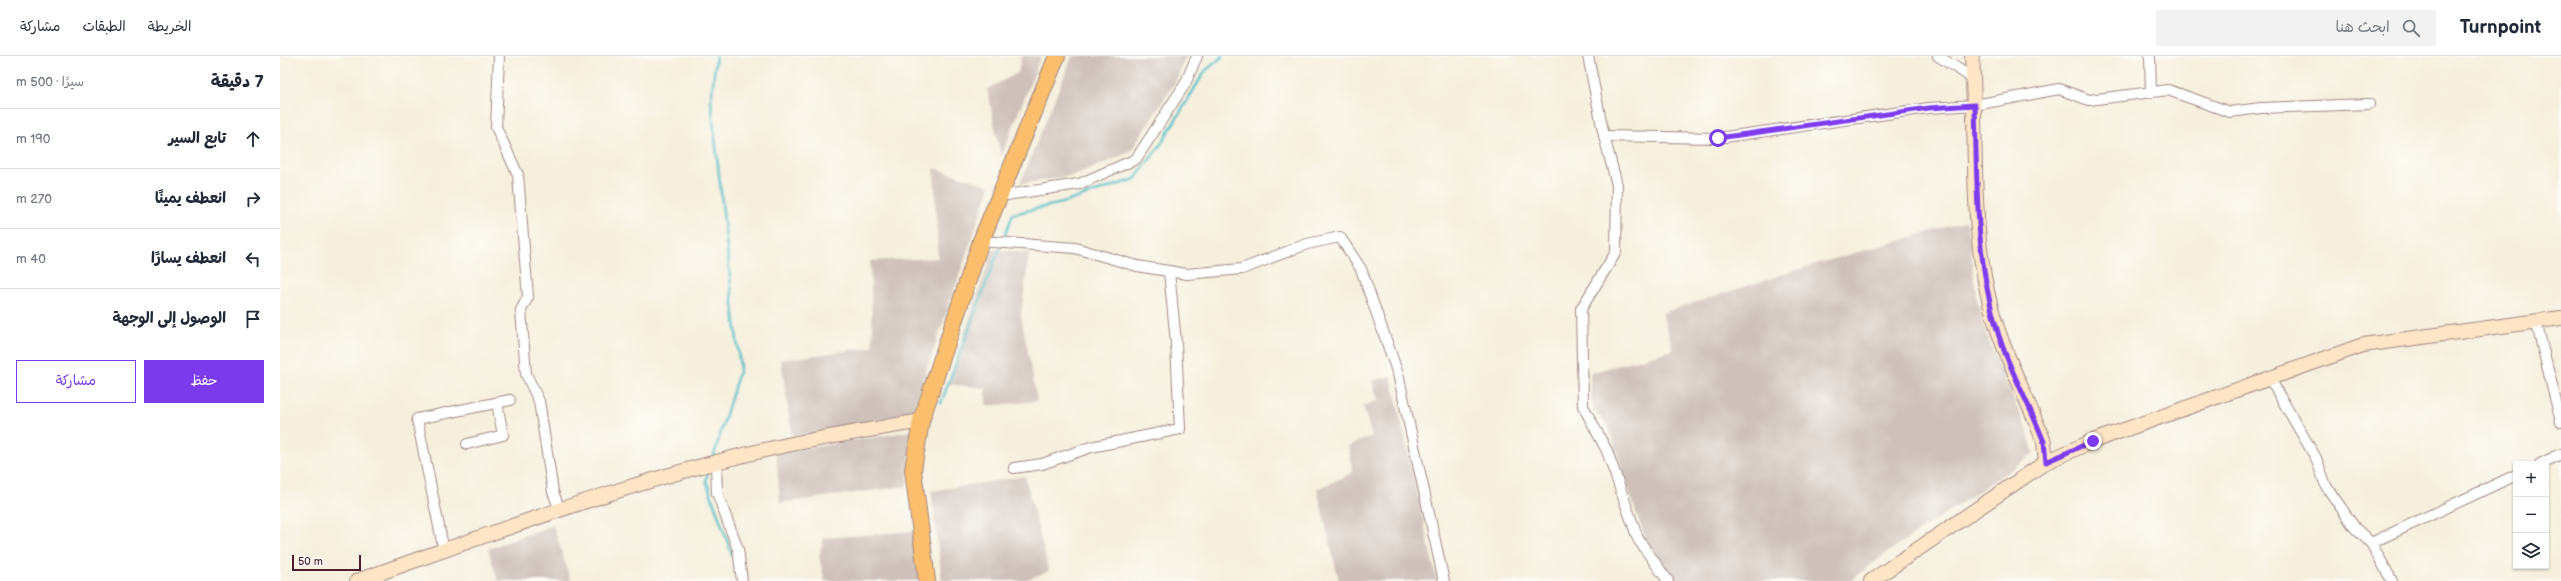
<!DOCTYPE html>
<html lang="ar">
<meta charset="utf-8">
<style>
:root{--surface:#fff;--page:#f2f2f3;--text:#1f2937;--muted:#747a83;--line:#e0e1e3;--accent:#7c3aed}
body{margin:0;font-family:"Balsamiq Sans","Playpen Sans Arabic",sans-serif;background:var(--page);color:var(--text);direction:rtl}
.controls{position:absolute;right:12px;bottom:12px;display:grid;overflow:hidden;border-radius:0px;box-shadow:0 1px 3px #0004}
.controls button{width:36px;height:36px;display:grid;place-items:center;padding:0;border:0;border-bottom:1px solid var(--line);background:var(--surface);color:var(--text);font:20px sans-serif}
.scale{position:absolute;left:12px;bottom:10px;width:69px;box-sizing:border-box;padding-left:4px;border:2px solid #4a1f2b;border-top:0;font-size:11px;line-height:14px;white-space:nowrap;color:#4a1f2b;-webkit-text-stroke:3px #fdfcf7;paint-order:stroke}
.stop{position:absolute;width:12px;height:12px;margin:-9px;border:3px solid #7c3aed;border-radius:50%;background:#fff}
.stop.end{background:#7c3aed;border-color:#fff;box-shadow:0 1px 4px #0008}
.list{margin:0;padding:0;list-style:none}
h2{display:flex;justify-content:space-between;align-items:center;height:52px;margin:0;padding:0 16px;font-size:17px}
h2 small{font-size:13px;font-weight:400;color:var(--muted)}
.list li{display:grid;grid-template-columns:26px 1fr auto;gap:12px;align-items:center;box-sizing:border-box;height:60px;padding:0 16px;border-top:1px solid var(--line)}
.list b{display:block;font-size:15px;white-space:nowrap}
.list em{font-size:13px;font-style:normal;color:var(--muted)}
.actions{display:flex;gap:8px;padding:12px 16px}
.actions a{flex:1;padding:9px 0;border:1px solid var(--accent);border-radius:0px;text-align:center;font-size:14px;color:var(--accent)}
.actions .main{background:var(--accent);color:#fff}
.icon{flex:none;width:22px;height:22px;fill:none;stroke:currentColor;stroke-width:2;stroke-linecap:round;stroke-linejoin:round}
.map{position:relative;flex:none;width:2281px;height:525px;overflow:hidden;direction:ltr}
header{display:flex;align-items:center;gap:24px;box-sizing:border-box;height:56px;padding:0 20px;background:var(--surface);border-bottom:1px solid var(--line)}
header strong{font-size:19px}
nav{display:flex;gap:22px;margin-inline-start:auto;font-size:14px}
.search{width:280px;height:36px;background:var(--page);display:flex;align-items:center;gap:10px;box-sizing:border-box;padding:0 14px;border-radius:0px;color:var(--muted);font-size:15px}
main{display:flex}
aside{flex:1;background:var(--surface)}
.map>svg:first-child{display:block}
.industrial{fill:#cec1ba}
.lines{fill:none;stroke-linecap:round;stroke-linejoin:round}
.stream{stroke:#4fbdc7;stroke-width:2.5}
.street-casing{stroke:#a08784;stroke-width:12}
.secondary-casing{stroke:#a08784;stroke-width:16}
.primary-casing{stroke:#a08784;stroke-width:18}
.street{stroke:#fff;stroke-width:10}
.secondary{stroke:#fde5c5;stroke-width:14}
.primary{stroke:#fabe6d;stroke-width:16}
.route{stroke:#7c3aed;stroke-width:5}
</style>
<header>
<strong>Turnpoint</strong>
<div class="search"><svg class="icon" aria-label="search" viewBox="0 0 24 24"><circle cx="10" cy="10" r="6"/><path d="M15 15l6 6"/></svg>ابحث هنا</div>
<nav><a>الخريطة</a><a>الطبقات</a><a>مشاركة</a></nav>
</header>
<main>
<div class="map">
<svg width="2281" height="525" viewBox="0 0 2281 525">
<rect width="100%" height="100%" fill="#fdfcf7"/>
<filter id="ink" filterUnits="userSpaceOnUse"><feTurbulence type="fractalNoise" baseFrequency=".025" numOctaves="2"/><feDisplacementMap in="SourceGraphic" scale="8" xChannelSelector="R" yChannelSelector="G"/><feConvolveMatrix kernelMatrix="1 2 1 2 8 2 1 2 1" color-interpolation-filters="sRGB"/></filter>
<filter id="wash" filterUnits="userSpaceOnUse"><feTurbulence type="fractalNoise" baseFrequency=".012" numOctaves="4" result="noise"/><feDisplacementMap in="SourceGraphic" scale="16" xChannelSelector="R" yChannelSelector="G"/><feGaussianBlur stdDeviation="0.9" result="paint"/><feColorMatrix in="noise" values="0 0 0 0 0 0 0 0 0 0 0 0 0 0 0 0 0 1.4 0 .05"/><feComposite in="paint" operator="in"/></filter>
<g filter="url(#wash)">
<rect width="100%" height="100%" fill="#f6efdd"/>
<g class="industrial">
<path d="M 742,0 L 761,0 L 721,101 L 707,33 L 738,17 Z"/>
<path d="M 792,0 L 906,0 L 897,23 L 850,96 L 796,119 L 740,128 Z"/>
<path d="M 654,112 L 710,130 L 632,357 L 512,381 L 501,304 L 593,291 L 590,205 L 658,202 Z"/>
<path d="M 1687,165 L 1696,239 L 1705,275 L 1747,374 L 1754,398 L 1608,496 L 1570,525 L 1397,525 L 1364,480 L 1328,370 L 1312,352 L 1310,317 L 1393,294 L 1382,257 L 1526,211 Z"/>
<path d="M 713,193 L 749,197 L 741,259 L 757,345 L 706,350 L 706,332 L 667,328 Z"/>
<path d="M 1111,320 L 1157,525 L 1059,525 L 1037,433 L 1073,417 L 1068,390 L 1092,380 L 1083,350 L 1098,344 L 1092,325 Z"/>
<path d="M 632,375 L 627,430 L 500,447 L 496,397 Z"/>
<path d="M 745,420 L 769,515 L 743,525 L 662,525 L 651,435 Z"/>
<path d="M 273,469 L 291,525 L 218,525 L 208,493 Z"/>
<path d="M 634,475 L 641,525 L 545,525 L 539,500 L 544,482 Z"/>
</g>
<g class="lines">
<g class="stream">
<path d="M 723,184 L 733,158 L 782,147 L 855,123 L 881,88 L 925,15 L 943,0"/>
<path d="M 661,347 L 721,188"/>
<path d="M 433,402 L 460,312 L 431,45 L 436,0"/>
<path d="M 429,413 L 426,424 L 452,499"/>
</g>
</g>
</g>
<g filter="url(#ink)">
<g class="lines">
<g class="street-casing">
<g id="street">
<path d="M 219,0 L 216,71 L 238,119 L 248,241 L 241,254 L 246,318 L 259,345 L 273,436 L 280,454"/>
<path d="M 1308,0 L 1324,80 L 1337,129 L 1336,196 L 1301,253 L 1303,350 L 1327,395 L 1358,483 L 1388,525"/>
<path d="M 1658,0 L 1694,23"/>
<path d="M 1870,0 L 1871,36"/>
<path d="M 1324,80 L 1438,82 L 1649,52 L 1695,49 L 1779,33 L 1809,44 L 1888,34 L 1950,56 L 1981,52 L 2089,48"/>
<path d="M 720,140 L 799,128 L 856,103 L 905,28 L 917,0"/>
<path d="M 701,185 L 795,192 L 857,210 L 907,218 L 962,213 L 1027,188 L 1060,181 L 1081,213 L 1118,318 L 1164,525"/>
<path d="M 2256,265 L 2281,366"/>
<path d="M 1990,323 L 2036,402 L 2046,430 L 2075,472 L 2091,487 L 2236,419"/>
<path d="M 187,388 L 223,379 L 217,347"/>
<path d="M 436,407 L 437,437 L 458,493 L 462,525"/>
<path d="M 2260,408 L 2281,398"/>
<path d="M 734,412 L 762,408 L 811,391 L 900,373 L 896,287 L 889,215"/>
<path d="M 2091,487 L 2112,525"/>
<path d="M 164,495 L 137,363 L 230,344"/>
</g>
</g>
<g class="secondary-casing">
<g id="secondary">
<path d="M 1692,0 C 1697,77 1690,163 1708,239 C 1719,290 1745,336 1764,386 L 1766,406"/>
<path d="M 77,525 C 219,475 360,421 507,389 C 551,380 596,373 641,365"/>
<path d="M 1591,525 L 1766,406 L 1813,385 L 2083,289 L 2281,262"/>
</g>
</g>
<g class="primary-casing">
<path id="primary" d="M 647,525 L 633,414 L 641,365 L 701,185 L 777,0"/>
</g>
<use href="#street" class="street"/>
<use href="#secondary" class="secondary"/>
<use href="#primary" class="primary"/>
</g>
</g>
<g class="lines" filter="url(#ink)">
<path class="route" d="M 1438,82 L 1649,52 L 1695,49 C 1697,123 1695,198 1716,270 C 1727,310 1749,347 1764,386 L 1766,406 L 1813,385"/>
</g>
</svg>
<div class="controls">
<button>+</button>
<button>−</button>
<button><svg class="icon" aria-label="layers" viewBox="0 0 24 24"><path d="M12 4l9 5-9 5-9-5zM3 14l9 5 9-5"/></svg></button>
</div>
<div class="scale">50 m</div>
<div class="stop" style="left:1438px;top:82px"></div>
<div class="stop end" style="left:1813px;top:385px"></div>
</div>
<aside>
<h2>7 دقيقة<small>سيرًا · 500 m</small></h2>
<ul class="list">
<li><svg class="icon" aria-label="ahead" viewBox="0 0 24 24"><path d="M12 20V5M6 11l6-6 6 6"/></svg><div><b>تابع السير</b></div><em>190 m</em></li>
<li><svg class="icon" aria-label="right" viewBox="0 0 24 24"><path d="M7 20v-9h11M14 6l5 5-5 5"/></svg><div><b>انعطف يمينًا</b></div><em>270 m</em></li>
<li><svg class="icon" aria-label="left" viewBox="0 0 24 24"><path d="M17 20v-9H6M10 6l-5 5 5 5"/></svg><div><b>انعطف يسارًا</b></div><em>40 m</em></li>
<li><svg class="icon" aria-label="arrive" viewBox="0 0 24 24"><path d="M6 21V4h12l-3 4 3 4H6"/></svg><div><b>الوصول إلى الوجهة</b></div></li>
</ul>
<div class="actions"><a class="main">حفظ</a><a>مشاركة</a></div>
</aside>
</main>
